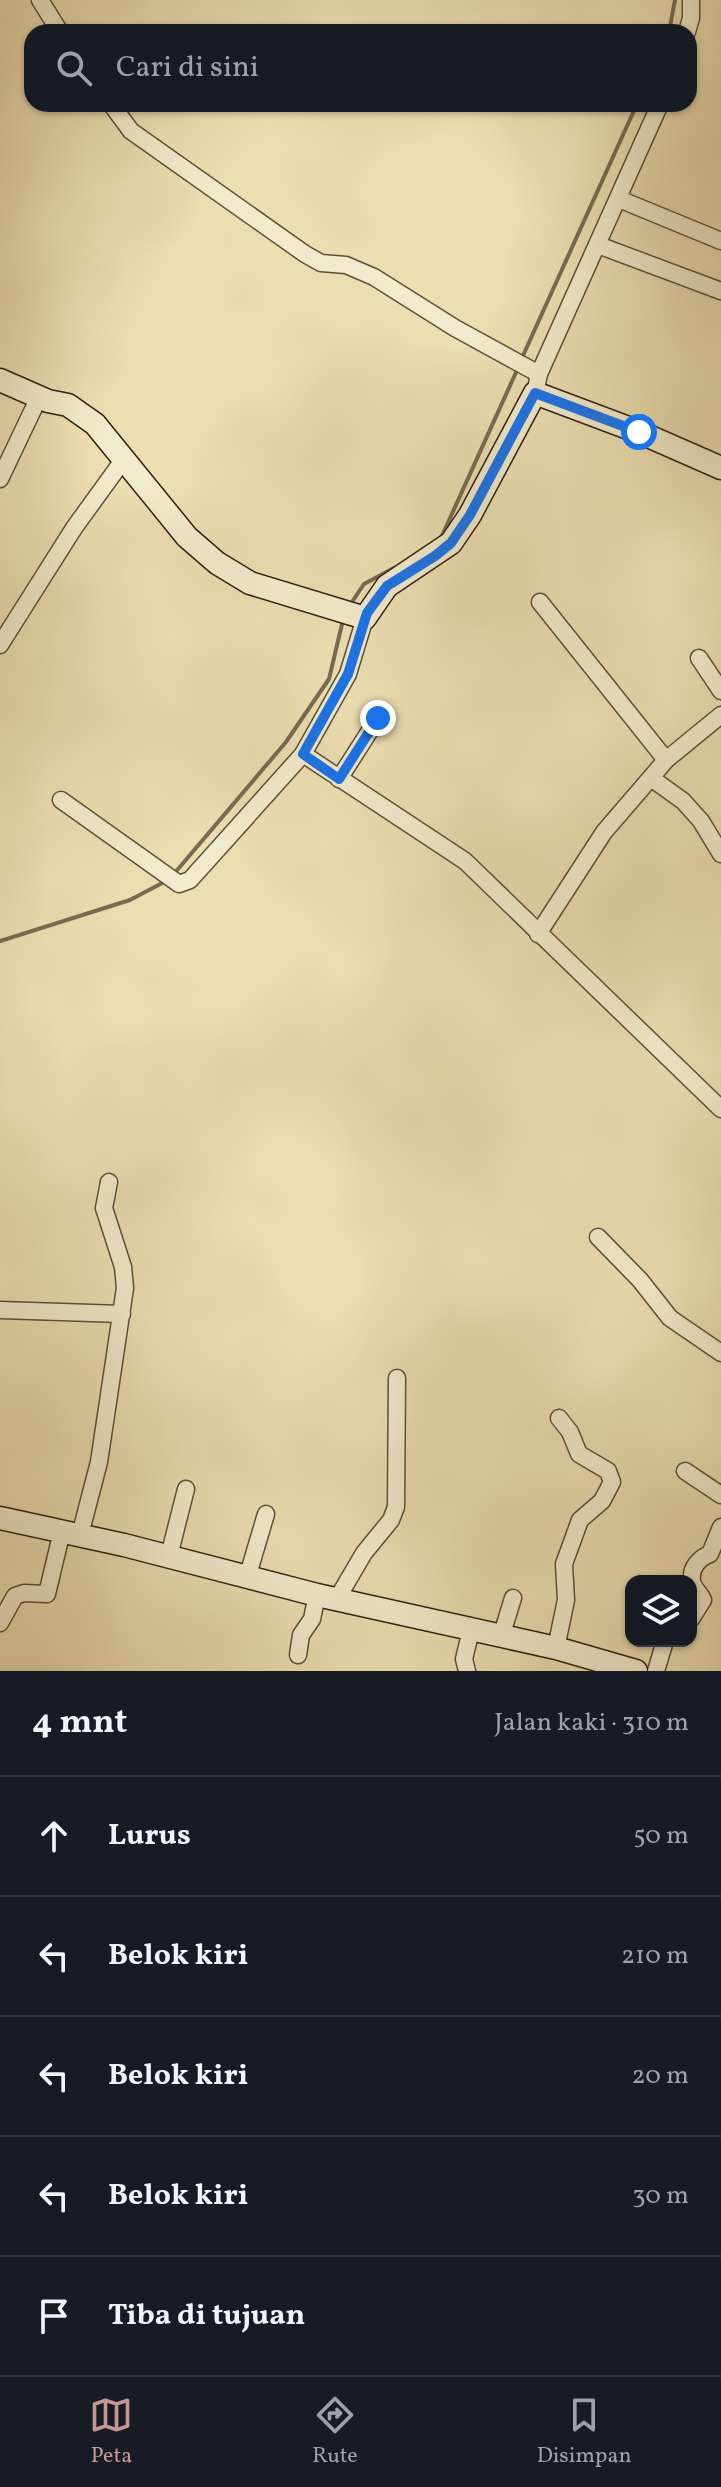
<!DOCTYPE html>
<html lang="id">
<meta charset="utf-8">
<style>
:root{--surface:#171b24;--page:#242831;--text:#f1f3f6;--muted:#9ea1a6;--line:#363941;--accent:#c59692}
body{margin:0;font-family:Vollkorn,serif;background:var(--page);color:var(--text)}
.controls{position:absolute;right:24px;bottom:24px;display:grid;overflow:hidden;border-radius:16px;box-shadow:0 2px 6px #0004}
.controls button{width:72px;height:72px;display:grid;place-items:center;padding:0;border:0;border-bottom:2px solid var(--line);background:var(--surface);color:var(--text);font:40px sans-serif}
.stop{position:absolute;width:24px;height:24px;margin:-18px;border:6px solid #1a73e8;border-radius:50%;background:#fff}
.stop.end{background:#1a73e8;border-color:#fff;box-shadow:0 2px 8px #0008}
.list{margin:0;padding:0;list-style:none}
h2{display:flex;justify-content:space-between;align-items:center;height:104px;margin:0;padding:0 32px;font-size:34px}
h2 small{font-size:26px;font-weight:400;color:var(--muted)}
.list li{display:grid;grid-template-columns:52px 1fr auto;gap:24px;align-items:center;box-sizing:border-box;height:120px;padding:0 32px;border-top:2px solid var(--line)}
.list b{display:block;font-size:30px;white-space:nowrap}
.list em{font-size:26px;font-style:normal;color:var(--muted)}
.icon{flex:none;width:44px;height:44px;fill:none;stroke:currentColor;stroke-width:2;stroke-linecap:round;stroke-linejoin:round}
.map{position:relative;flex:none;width:721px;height:1671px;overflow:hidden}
.search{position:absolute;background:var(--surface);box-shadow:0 2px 6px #0004;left:24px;right:24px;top:24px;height:88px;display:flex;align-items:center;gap:20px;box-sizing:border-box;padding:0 28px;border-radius:24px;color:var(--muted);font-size:30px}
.sheet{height:704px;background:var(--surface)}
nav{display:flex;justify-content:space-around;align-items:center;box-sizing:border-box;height:112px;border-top:2px solid var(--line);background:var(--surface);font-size:22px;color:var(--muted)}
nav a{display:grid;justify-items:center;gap:4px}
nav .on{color:var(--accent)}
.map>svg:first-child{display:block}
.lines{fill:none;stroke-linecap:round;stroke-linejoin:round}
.stream{stroke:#786b51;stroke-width:4}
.street-casing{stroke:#5c503a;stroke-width:19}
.secondary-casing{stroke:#2d2012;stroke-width:25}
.street{stroke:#f2eacc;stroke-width:16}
.secondary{stroke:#f2eacc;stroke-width:22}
.route{stroke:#1a73e8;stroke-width:10}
</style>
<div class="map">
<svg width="721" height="1671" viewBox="0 0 721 1671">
<rect width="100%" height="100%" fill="#ebdeb1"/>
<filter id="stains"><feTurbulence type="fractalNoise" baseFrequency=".0025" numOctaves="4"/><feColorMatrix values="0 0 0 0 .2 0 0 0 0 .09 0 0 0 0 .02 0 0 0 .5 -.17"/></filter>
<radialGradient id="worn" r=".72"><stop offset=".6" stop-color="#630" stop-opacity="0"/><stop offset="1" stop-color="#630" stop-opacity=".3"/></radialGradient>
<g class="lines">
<g class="stream">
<path d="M 669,32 L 675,0"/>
<path d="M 521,360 L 637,104"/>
<path d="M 441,538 L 518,368"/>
<path d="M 350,605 L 364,584 L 394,568"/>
<path d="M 173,875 L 286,742 L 329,679 L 343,620"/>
<path d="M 0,941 L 130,900 L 166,881"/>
</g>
<g class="street-casing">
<g id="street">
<path d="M 40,0 L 60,32"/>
<path d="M 687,32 L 691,18 L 691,0"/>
<path d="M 111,104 L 131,131 L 305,254 L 321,263 L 346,265 L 374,277 L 455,328 L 539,374"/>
<path d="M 619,199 L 721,241"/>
<path d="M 598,245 L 721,291"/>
<path d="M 537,384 L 539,374 L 660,104"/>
<path d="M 0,479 L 39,397"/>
<path d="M 540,602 L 666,760"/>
<path d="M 0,645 L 74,528 L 124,459"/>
<path d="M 699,658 L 721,691"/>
<path d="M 303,754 L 465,861 L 721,1109"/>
<path d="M 651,778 L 683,801 L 701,821 L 721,854"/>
<path d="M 339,779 L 378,718"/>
<path d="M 61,800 L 179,884 L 190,880 L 303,754 L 348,674 L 365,618"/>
<path d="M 538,934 L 604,832 L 666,760 L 721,715"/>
<path d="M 598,1237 L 640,1280 L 670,1318 L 721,1353"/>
<path d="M 0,1310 L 122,1314"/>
<path d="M 685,1471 L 721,1495"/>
<path d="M 80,1535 L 99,1462 L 125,1288 L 123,1267 L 104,1208 L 109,1182"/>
<path d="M 169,1556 L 186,1489"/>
<path d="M 247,1578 L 266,1514"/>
<path d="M 337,1599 L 364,1553 L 391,1520 L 396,1507 L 397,1378"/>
<path d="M 691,1619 L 703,1600 C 700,1593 693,1588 692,1581 C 690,1568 699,1558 710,1554 L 721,1527"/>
<path d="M 0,1623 L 15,1596 L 24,1593 L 47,1594 L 62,1531"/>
<path d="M 501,1637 L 513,1598"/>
<path d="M 556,1648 L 566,1600 L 564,1564 L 580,1520 L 602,1501 L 612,1482 L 608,1471 L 579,1454 L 570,1432 L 559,1418"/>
<path d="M 298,1655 L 301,1635 L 312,1619 L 317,1595"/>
<path d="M 467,1671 L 464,1659 L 471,1630"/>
<path d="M 656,1671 L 665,1641"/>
</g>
</g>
<g class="secondary-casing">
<g id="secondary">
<path d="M 0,380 L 48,401 L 68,405 L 95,424 L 187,537 L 217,563 L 250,583 L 365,618 L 387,586 L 451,543 L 470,515 L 535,393 L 639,432 L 721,468"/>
<path d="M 0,1518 L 124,1545 L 317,1595 L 556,1648 L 636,1671"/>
</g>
</g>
<use href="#street" class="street"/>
<use href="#secondary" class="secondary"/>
</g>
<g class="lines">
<path class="route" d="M 378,718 L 339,779 L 303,754 L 348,674 L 367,613 L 387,586 L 435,556 L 451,543 L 470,515 L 535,393 L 639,432"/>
</g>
<rect width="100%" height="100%" filter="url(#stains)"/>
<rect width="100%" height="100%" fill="url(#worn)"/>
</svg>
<div class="controls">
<button><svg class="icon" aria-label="layers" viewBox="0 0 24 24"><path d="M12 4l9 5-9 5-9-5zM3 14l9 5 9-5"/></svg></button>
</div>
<div class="stop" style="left:639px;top:432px"></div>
<div class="stop end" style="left:378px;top:718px"></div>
<div class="search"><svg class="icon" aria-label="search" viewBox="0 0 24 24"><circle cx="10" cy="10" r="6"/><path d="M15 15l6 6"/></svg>Cari di sini</div>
</div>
<section class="sheet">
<h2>4 mnt<small>Jalan kaki · 310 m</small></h2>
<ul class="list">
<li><svg class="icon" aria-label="ahead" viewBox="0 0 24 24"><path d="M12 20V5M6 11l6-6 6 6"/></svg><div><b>Lurus</b></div><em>50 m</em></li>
<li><svg class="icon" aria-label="left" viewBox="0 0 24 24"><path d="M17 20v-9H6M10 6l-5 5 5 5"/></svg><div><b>Belok kiri</b></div><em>210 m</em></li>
<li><svg class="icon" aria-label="left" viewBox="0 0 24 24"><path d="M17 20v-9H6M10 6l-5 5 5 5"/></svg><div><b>Belok kiri</b></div><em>20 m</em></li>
<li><svg class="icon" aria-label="left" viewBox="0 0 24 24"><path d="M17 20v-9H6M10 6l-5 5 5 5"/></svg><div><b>Belok kiri</b></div><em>30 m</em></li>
<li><svg class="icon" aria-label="arrive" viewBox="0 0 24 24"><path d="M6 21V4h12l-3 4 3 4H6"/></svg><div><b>Tiba di tujuan</b></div></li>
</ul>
</section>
<nav>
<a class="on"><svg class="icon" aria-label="map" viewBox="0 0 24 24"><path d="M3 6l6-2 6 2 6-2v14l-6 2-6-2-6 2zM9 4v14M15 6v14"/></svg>Peta</a>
<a><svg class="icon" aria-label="directions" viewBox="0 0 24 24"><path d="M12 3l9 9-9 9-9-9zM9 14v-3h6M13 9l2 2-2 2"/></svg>Rute</a>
<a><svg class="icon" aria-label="saved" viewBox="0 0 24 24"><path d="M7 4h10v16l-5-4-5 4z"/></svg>Disimpan</a>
</nav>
